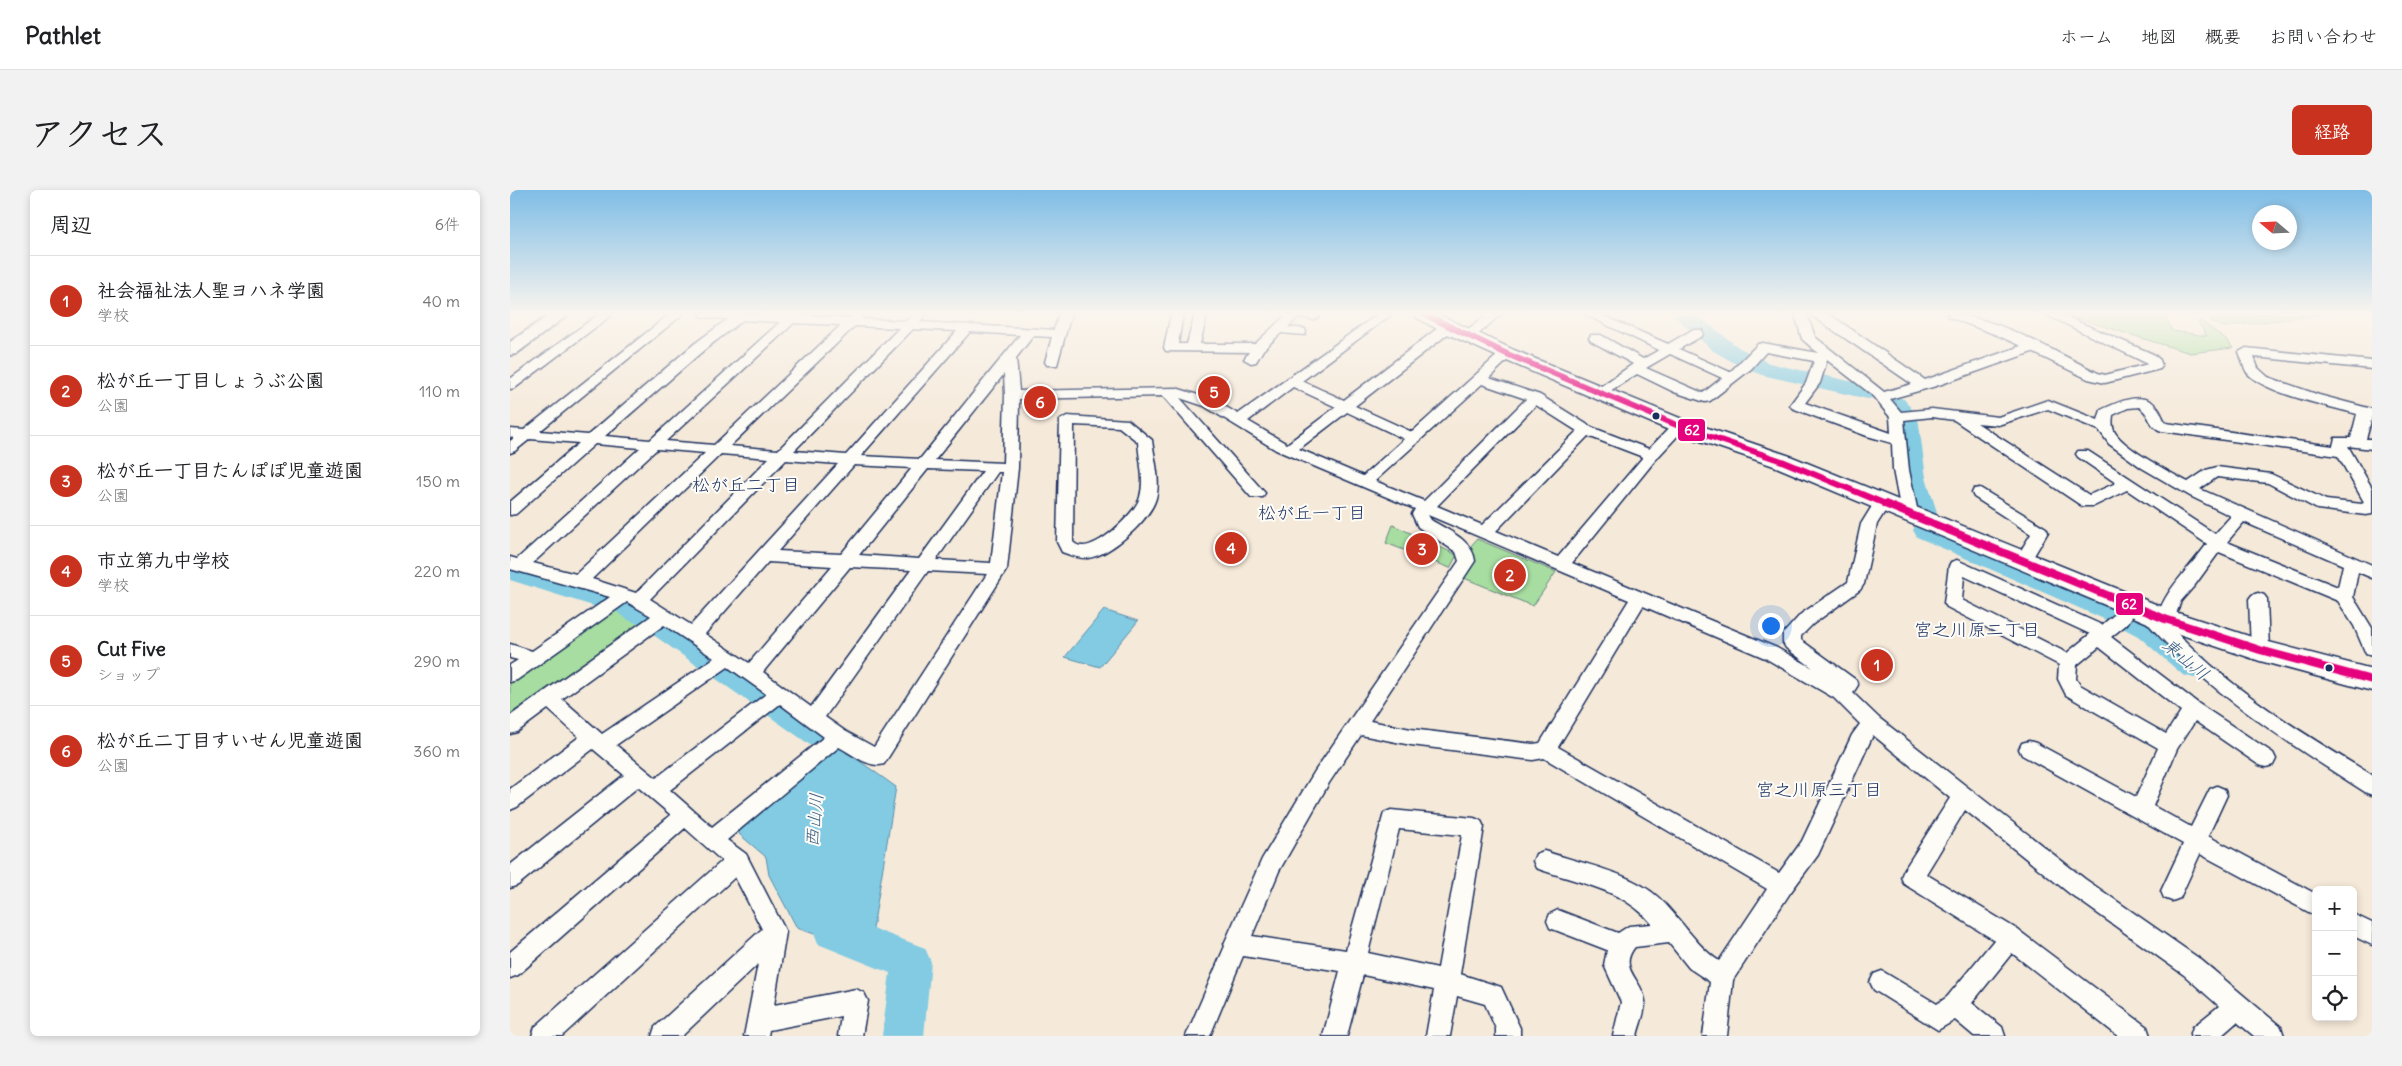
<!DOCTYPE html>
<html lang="ja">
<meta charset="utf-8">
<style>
:root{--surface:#fff;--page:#f2f2f2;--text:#202124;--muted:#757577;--line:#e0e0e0;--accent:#c8321e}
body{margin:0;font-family:Delius,"Klee One",sans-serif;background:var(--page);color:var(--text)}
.controls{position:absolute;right:15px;bottom:15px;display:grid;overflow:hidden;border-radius:8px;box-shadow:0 2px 8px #0003}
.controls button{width:45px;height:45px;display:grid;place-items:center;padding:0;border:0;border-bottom:1px solid var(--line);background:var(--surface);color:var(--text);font:25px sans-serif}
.compass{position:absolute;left:1742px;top:15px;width:45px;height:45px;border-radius:50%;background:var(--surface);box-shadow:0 2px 8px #0003;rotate:289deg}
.you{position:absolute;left:1260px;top:435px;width:18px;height:18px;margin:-12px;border:4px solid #fff;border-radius:50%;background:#1a73e8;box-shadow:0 0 0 8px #1a73e833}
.badge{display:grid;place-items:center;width:32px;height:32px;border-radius:50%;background:var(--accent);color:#fff;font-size:16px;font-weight:700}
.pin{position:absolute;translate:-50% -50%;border:2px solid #fff;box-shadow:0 1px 5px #0006}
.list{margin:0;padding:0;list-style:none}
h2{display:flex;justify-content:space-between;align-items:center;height:65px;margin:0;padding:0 20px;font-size:21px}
h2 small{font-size:16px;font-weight:400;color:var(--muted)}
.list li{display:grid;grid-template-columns:32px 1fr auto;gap:15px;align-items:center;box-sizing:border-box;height:90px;padding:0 20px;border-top:1px solid var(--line)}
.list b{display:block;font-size:19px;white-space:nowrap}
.list p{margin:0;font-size:16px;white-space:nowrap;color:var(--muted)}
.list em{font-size:16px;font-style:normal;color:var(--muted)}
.icon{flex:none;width:28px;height:28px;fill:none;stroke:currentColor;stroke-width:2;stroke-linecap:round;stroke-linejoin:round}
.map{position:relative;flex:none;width:1862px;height:846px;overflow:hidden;border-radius:8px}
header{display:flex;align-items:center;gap:30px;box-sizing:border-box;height:70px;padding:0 25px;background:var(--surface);border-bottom:1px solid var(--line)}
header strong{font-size:24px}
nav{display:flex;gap:28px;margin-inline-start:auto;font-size:18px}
.intro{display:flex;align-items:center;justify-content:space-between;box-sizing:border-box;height:120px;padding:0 30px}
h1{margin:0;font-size:35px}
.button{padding:12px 22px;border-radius:8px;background:var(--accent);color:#fff;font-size:18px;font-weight:700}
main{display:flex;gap:30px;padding:0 30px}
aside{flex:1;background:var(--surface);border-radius:8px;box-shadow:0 2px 8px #0003}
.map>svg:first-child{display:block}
.green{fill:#a7dda0;stroke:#61867f}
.water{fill:#82cbe2;stroke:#598dad}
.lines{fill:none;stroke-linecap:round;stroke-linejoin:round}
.river{fill:#82cbe2;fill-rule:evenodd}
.minor-casing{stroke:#1b2f5e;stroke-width:3}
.tertiary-casing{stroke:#1b2f5e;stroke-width:4}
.primary-casing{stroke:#1b2f5e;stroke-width:3}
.minor{fill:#fdfcf7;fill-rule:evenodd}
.tertiary{fill:#fdfcf7;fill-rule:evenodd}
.primary{fill:#fdfcf7;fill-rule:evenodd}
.bus-1-far1-casing{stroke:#fdfcf7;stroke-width:9}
.bus-1-casing{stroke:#fdfcf7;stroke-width:11}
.bus-1-far1{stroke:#e5007d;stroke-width:6}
.bus-1{stroke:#e5007d;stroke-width:8}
.bus-dot{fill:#1b2f5e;stroke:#fdfcf7;stroke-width:2}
.labels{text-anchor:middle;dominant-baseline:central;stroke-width:4;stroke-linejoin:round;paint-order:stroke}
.neighbourhood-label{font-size:18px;fill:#1b2f5e;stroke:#fdfcf7}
.water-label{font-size:18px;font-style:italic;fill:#3a5e86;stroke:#fdfcf7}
.line-badge{stroke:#fdfcf7;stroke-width:2}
.badge-label{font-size:14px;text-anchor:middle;font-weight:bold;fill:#fff}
</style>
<header>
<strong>Pathlet</strong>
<nav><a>ホーム</a><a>地図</a><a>概要</a><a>お問い合わせ</a></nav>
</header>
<div class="intro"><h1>アクセス</h1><a class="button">経路</a></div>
<main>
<aside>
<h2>周辺<small>6件</small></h2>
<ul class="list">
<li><span class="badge">1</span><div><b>社会福祉法人聖ヨハネ学園</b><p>学校</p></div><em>40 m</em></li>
<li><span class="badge">2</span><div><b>松が丘一丁目しょうぶ公園</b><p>公園</p></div><em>110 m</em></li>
<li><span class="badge">3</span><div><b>松が丘一丁目たんぽぽ児童遊園</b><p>公園</p></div><em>150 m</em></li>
<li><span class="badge">4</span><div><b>市立第九中学校</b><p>学校</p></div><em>220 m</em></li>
<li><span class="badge">5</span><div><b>Cut Five</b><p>ショップ</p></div><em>290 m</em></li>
<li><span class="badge">6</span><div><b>松が丘二丁目すいせん児童遊園</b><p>公園</p></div><em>360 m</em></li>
</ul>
</aside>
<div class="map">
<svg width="1862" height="846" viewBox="0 0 1862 846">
<rect width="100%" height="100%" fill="#f5e9d9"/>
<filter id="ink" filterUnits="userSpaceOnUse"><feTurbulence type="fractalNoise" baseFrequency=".02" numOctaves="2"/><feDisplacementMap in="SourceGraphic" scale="10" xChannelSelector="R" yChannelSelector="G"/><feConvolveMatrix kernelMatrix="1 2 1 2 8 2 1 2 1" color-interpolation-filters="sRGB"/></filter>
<g filter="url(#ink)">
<g class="green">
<path d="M 1554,124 L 1655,124 L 1662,141 L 1697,146 L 1688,132 L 1691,131 L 1717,150 L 1723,158 L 1680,163 Z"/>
<path d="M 1699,124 L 1814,124 L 1714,137 L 1702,132 Z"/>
<path d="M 883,335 L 947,365 L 940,378 L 876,353 Z"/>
<path d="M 967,349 L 1046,382 L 1023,416 L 954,388 C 962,376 966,371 960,357 Z"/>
<path d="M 117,416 L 136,429 L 0,524 L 0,493 L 109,418 Z"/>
</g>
<g class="water">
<path d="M 594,420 L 628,431 L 590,477 L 555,467 Z"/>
<path d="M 334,560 L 386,597 L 359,763 L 287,738 L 259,685 L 256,667 L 229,644 L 230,639 L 324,561 Z"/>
</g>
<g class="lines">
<g class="river">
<path d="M 1162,124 L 1186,124 L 1228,157 L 1259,173 L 1366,197 L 1370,202 L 1366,207 L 1358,209 L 1252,185 L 1233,178 L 1202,160 Z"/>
<path d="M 1385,207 L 1394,209 L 1408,227 L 1416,288 L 1427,322 L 1423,328 L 1413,331 L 1403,328 C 1385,298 1393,262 1384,230 C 1383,224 1376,219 1373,214 L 1376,209 Z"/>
<path d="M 1417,331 L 1625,417 L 1650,430 L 1695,467 L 1700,476 L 1695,485 L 1684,488 L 1673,485 L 1628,446 L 1603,433 L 1407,347 L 1403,340 L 1407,333 Z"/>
<path d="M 0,370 L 109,402 L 112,406 C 125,402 146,413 152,425 L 164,428 L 338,545 L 343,555 L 329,582 L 317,586 L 305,582 L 300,572 L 306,559 L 142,444 L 138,437 C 128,434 111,429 105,419 L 99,421 L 0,390 Z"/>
<path d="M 322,723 L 415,758 L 421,772 L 414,846 L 372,846 L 380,783 L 308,754 L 303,741 L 308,728 Z"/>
</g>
<g class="minor-casing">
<g id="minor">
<path d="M 89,124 L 103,124 L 5,198 L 0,199 L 0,189 Z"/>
<path d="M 160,124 L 173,124 L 30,241 L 78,245 L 184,154 L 218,129 L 192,127 L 190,124 L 282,124 L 339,128 L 343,124 L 351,124 L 352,129 L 396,131 L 403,124 L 416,124 L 410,132 L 544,140 L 549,124 L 561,124 L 547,175 L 537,175 L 535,172 L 542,147 L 523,146 L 506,168 L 509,201 L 666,198 L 704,210 L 728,224 L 868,124 L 882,124 L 792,191 L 834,210 L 933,134 L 943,134 L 944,137 L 943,140 L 845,216 L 902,242 L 992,161 L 997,160 L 1004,164 L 979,188 L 1030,205 L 1081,237 L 1139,259 L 1164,233 L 1174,233 L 1176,236 L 1174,239 L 1147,268 L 1062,373 L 1267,458 L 1303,478 L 1276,458 L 1273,453 L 1273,444 L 1291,424 L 1338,392 L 1351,334 L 1367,308 L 1379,308 L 1381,312 L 1367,334 L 1354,394 L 1350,400 L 1303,434 L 1291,446 L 1291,450 L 1346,490 L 1348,495 L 1343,503 L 1369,528 L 1575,689 L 1690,769 L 1771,837 L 1774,846 L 1744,846 L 1727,832 L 1711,846 L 1680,846 L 1683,837 L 1709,816 L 1674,785 L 1559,703 L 1455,620 L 1416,684 L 1508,740 L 1637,837 L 1640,846 L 1608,846 L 1502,763 L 1462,813 L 1492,837 L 1495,846 L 1464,846 L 1445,830 L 1428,840 L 1364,800 L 1360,792 L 1364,784 L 1372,781 L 1427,814 L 1437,807 L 1484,750 L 1394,694 L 1391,687 L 1394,680 L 1440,608 L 1363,545 L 1308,665 L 1280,703 L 1223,790 L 1217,846 L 1193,846 L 1200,792 L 1179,778 L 1159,753 L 1125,757 C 1107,779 1133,790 1135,811 C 1136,821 1129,836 1127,846 L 1103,846 L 1111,812 L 1094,775 L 1097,760 L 1040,738 L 1037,731 L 1040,724 L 1048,720 L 1108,743 L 1119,736 L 1142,734 C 1113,698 1067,693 1026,678 L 1023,671 L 1026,664 L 1034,661 C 1070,673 1120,682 1148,707 C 1170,727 1184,754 1209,771 L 1257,699 L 1034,568 L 1023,570 L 901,555 L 851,545 L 819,593 L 769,681 L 742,746 L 836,760 L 874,623 L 881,620 L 964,628 L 971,631 L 974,637 L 950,784 L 991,797 L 1010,838 L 1010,846 L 986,846 L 986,839 L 975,814 L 947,806 L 940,846 L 916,846 L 924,800 L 853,785 L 837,846 L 813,846 L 830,781 L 733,766 L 700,846 L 676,846 L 715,756 L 714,754 L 752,669 L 805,581 L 949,371 L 946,362 L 908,337 L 902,324 L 905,319 L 766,260 L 694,216 L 670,208 L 755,303 L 753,307 L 741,307 L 653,206 L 509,209 L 508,278 L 497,379 L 374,574 C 360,579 342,564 329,557 L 217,650 L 236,664 L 276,742 L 264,815 L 346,799 L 354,803 L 358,811 L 352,846 L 328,846 L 331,826 L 259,840 L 258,846 L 234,846 L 248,774 L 172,846 L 142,846 L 145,837 L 252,739 L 225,687 L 52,846 L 22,846 L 25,837 L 212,671 L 175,638 L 8,785 L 0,788 L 0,762 L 161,625 L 128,597 L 8,695 L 0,698 L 0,675 L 114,585 L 83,559 L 7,617 L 0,620 L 0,599 L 69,547 L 38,519 L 7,542 L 0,544 L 0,526 L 141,426 L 117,412 L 7,490 L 0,492 L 0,475 L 8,470 L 0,468 L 0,454 L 22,461 L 100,407 L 0,379 L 0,367 L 7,369 L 130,258 L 85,254 L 6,324 L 0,325 L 0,312 L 69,253 L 20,249 L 5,261 L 0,263 L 0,251 L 4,248 L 0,247 L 0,239 L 14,240 ZM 233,130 L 270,132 L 140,250 L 95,246 L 194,160 ZM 284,133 L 331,135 L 204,255 L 156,251 ZM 345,136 L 389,138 L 268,260 L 220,256 ZM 403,139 L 447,141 L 336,265 L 284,261 ZM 460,142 L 510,145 L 410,269 L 351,266 ZM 494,184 L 495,205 L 493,273 L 425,270 ZM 972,194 L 1016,209 L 914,311 L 865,291 ZM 783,197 L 826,217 L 777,254 L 738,231 ZM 1026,215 L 1067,241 L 972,335 L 927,316 ZM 837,222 L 894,249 L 853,286 L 789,259 ZM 1078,246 L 1133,267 L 1048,367 L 986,341 ZM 147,259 L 195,263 L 66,384 L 23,373 ZM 211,264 L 259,268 L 126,403 L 82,389 ZM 276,270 L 328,274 L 181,435 L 140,409 ZM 344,275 L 402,278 L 331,364 L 268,361 ZM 418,279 L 473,281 L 409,369 L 349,365 ZM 488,282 L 492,282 L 481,373 L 426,370 ZM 918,325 L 1119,410 L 1030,553 L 1023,554 L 901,539 L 860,531 L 965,371 C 963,350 937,340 921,330 ZM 258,372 L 322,376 L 239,473 L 195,444 ZM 340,377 L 401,380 L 301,517 L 253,482 ZM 418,381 L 477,384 L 364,557 L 335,541 L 315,527 ZM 1133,416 L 1255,468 L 1324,508 L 1350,534 L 1342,545 L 1292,651 L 1269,683 L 1048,557 ZM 154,435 L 204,468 L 92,544 L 52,509 ZM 218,477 L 256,504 L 146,588 L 106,555 ZM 270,514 L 314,547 L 202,637 L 160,600 ZM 889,639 L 952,645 L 928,778 L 858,763 Z"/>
<path d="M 661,124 L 673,124 L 668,154 L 677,154 L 685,124 L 697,124 L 690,154 L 745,154 L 777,124 L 809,124 L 810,126 L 804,130 L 788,127 L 778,137 L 795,139 L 796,142 L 795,145 L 771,143 L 753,160 L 746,172 L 741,173 L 734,169 L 739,162 L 656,161 L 654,158 Z"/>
<path d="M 978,124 L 991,124 L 963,149 L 953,149 L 951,146 L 953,143 Z"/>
<path d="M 1074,124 L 1089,124 L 1158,154 L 1182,140 L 1192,140 L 1193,143 L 1192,146 L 1169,159 L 1220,182 L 1248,154 L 1253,153 L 1308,163 L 1292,149 L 1285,124 L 1297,124 L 1305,147 L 1374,202 L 1402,194 L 1304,127 L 1302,124 L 1319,124 L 1415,190 L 1511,156 L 1487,145 L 1439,127 L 1437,124 C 1482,124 1547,163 1588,183 L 1595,185 L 1638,174 L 1535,124 L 1550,124 L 1643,164 L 1650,170 L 1652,176 L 1650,179 L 1595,193 L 1578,189 L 1522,162 L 1426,196 L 1380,209 L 1391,222 L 1422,219 L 1488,227 L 1538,210 L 1588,230 L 1591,220 C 1606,213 1632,200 1646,216 C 1651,221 1652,228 1656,233 L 1823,256 L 1825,248 L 1841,248 L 1847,224 C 1819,216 1757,204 1738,184 C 1733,178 1732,169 1729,162 L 1736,158 L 1862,171 L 1862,179 L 1744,167 L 1748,178 L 1758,187 L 1809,205 L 1862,219 L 1862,227 L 1856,249 L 1862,249 L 1862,259 L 1838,256 L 1862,298 L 1862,324 L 1856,325 L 1807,319 L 1758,293 L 1707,287 L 1690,299 L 1862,375 L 1862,388 L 1848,382 L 1843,407 L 1862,438 L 1862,466 L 1856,464 L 1844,436 L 1828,411 L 1709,362 L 1685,395 L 1671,411 L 1664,429 L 1659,434 C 1715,497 1791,542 1862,585 L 1862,605 L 1855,602 C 1775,551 1695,500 1633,428 L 1630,423 L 1633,418 L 1639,417 L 1649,422 C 1658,397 1681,376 1697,354 L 1617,300 L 1584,316 L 1572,316 L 1444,230 L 1422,227 L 1394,230 L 1399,280 L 1407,318 L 1404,327 L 1392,327 L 1383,280 L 1382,253 L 1357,246 L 1282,218 L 1280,215 L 1296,193 L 1304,171 L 1256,162 L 1241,179 L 1200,211 L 1195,212 L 1164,202 L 1127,184 L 1092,206 L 1087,205 L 1085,202 L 1087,199 L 1123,174 L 1081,151 L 1079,148 L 1081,145 L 1091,145 L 1133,169 L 1149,160 ZM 1160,164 L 1212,188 L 1193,203 L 1136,178 ZM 1317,170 L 1361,204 L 1380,227 L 1381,243 L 1295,213 L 1310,193 ZM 1629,217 C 1640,223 1639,238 1652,241 L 1828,266 L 1854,312 L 1852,314 L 1816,310 L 1761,284 L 1707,277 L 1696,280 L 1678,292 C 1661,283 1616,259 1606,244 C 1602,239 1602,232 1603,225 L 1618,218 ZM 1538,219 L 1589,240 L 1599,254 L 1632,278 L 1680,306 L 1721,326 L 1705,344 L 1578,261 L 1568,261 L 1566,264 L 1568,267 L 1606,293 L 1579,305 L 1467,233 L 1488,235 ZM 1734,332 L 1833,375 L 1828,397 L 1717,352 Z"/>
<path d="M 557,226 L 618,230 L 642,250 C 644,268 651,290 646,308 C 640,330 601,365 578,368 C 570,369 560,365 552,362 L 547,352 L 550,230 ZM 564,235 L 609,237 L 628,252 C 629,269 635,289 630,307 C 626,323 579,370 563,352 Z"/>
<path d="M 1470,298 L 1536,338 L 1538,342 L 1519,374 L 1513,376 L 1507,374 L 1505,370 L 1521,344 L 1464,307 L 1462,303 L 1464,299 Z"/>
<path d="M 1447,370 L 1592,435 C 1596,431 1601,428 1605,424 C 1613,416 1614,407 1627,411 L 1630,415 L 1617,434 L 1601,447 L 1689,514 L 1763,563 L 1766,569 L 1763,575 L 1756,577 L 1749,575 L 1685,531 L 1667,559 L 1643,616 L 1681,637 L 1700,599 L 1707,596 L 1714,599 L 1717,605 L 1698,646 L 1806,704 L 1806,726 L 1690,664 L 1670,708 L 1662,711 L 1654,708 L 1651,701 L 1673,654 L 1512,565 L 1509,559 L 1512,553 L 1519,551 L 1526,553 L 1626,607 L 1648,558 L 1556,505 L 1548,489 L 1549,475 L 1437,417 L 1434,413 L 1439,376 L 1441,372 ZM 1454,386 L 1580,444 L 1557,463 L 1452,410 ZM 1589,457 L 1671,521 L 1656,544 L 1570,495 L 1566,489 L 1567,475 Z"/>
<path d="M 1748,403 L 1754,405 L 1757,409 L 1759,460 L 1756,465 L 1750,467 L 1744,465 L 1741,460 L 1739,409 L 1742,405 Z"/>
<path d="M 1843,724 L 1862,733 L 1862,755 L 1843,746 Z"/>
</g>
</g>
<g class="tertiary-casing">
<path id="tertiary" d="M 41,124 L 59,124 L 6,164 L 0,165 L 0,152 Z"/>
</g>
<g class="primary-casing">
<path id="primary" d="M 904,124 L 928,124 L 1004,160 L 1177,231 L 1280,266 L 1665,422 L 1751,450 L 1862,479 L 1862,501 L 1750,471 L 1645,436 L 1264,276 L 1161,241 L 990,168 L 931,141 L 907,128 Z"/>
</g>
<use href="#minor" class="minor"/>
<use href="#tertiary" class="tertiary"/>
<use href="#primary" class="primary"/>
<g class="bus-1-far1-casing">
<path id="bus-1-far1" d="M 914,124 L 997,164 L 1169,236 L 1272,271 L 1378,315"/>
</g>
<g class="bus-1-casing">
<path id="bus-1" d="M 1375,314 L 1655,429 L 1750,460 L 1862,490"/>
</g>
<use href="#bus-1-far1" class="bus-1-far1"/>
<use href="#bus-1" class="bus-1"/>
</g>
</g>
<linearGradient id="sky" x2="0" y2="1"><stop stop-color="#7fbde6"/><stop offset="0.51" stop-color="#faf5ee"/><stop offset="1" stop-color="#faf5ee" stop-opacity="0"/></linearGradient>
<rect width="1862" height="242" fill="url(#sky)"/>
<g class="bus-dot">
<circle cx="1146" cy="226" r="4.5"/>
<circle cx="1819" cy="478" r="4.5"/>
</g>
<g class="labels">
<g class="neighbourhood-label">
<text x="236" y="294">松が丘二丁目</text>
<text x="802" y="322">松が丘一丁目</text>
<text x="1467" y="439">宮之川原二丁目</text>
<text x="1309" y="599">宮之川原三丁目</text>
</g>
<g class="water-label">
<text transform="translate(1676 469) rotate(40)">東山川</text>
<text transform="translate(304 630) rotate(-85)">西山川</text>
</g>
</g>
<g class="line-badge">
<rect x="1167" y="228" width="29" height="24" rx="5" fill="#e5007d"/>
<rect x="1605" y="402" width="29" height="24" rx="5" fill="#e5007d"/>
</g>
<g class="badge-label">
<text x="1182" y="245">62</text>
<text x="1619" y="419">62</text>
</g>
</svg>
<div class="controls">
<button>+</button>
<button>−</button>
<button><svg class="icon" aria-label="locate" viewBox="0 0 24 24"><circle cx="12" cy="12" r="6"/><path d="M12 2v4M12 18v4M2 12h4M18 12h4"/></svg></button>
</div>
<svg class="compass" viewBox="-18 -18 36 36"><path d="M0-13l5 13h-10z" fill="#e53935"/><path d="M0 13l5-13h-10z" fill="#757577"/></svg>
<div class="you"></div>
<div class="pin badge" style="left:1367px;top:475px">1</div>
<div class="pin badge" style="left:1000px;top:385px">2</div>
<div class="pin badge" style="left:912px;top:359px">3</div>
<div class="pin badge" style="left:721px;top:358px">4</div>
<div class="pin badge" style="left:704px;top:202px">5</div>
<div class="pin badge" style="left:530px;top:212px">6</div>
</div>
</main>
